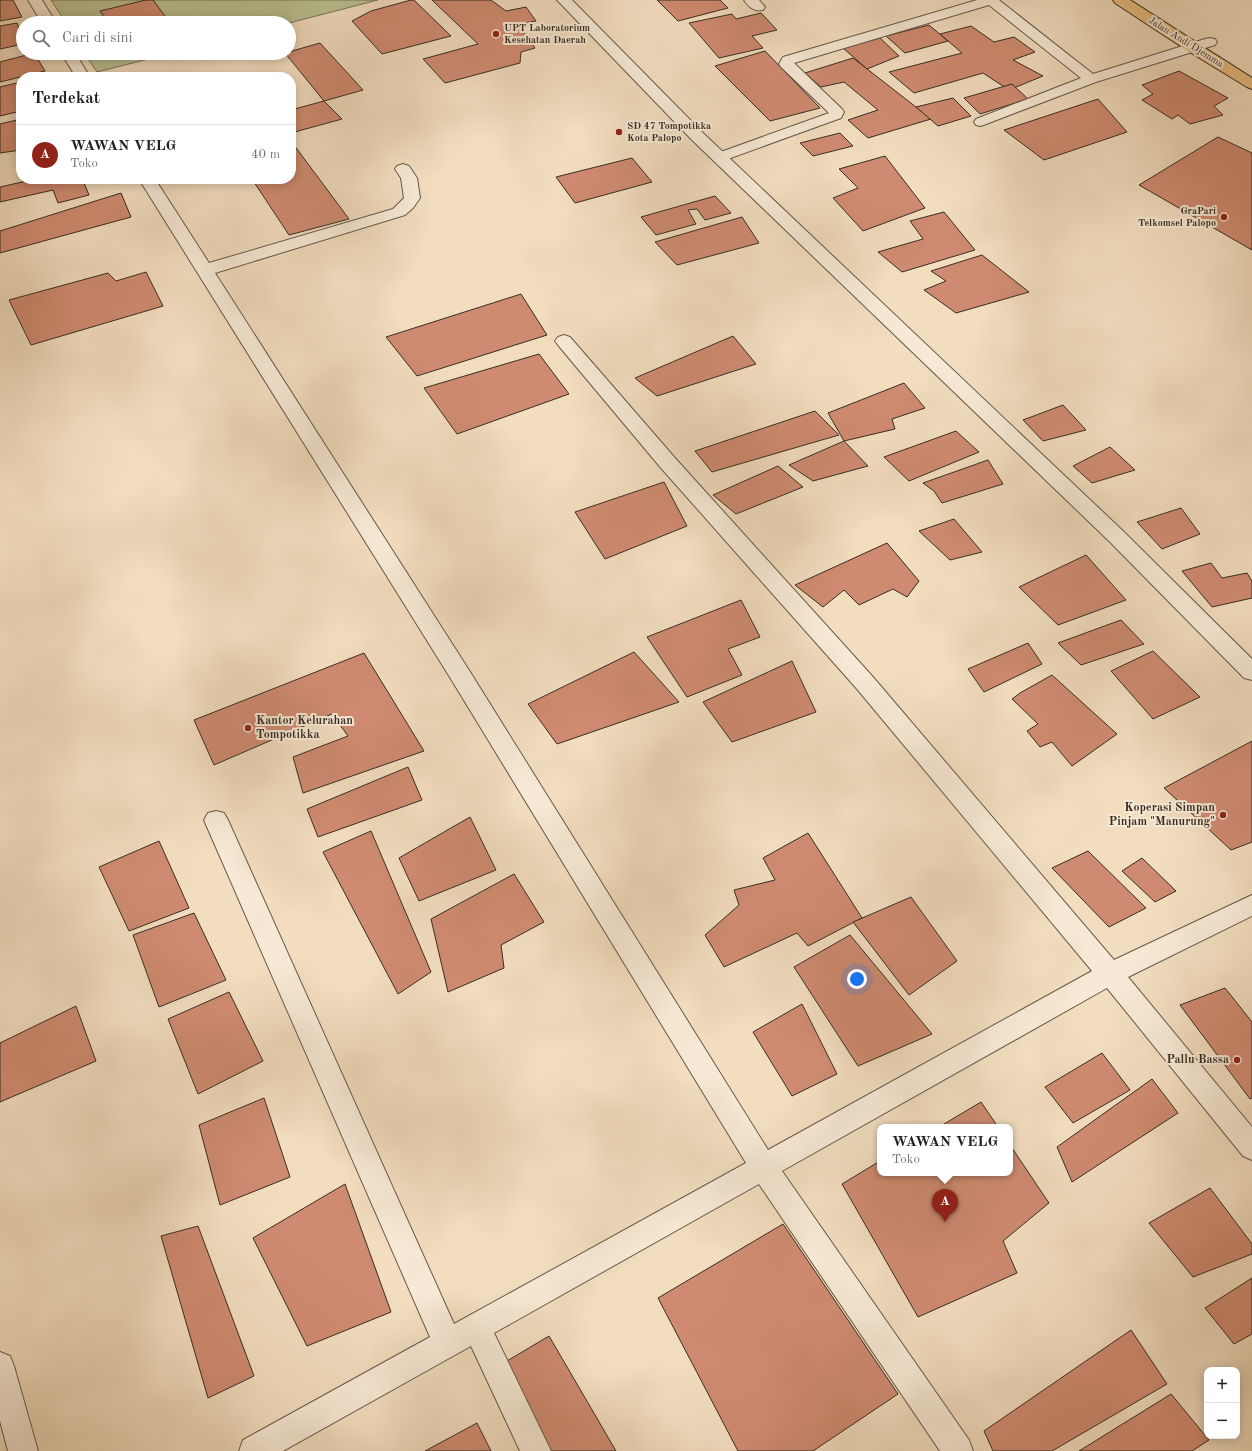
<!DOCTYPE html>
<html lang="id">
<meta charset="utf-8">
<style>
:root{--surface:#fff;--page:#f6f6f6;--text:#222;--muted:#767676;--line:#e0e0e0;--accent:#8f2418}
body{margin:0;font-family:"Old Standard TT",serif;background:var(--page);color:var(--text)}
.controls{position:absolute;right:12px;bottom:12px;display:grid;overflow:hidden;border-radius:8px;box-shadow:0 2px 10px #0003}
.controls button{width:36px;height:36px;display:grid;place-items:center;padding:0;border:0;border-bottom:1px solid var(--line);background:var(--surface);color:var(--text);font:20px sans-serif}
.you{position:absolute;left:857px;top:979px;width:14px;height:14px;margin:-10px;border:3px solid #fff;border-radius:50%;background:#1a73e8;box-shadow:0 0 0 6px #1a73e833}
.badge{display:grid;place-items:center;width:26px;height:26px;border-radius:50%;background:var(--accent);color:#fff;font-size:13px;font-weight:700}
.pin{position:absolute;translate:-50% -33px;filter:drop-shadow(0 1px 2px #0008)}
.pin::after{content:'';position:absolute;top:21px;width:14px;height:12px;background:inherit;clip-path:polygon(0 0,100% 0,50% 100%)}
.popup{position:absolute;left:877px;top:1124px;width:136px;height:52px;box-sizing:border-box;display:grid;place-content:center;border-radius:8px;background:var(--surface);filter:drop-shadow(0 1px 3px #0005);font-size:13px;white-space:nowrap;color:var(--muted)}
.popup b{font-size:15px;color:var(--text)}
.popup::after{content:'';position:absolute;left:50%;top:100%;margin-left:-8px;border:8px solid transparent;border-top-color:var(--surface)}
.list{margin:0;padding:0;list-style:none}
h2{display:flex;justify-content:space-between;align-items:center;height:52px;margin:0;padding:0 16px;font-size:17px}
h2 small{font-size:13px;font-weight:400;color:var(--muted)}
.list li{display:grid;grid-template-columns:26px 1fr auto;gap:12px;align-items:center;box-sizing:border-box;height:60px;padding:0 16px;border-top:1px solid var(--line)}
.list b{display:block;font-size:15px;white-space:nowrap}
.list p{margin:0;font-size:13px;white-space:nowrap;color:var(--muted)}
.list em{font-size:13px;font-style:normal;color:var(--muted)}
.icon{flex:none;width:22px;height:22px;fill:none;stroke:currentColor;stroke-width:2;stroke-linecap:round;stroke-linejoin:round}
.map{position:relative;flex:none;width:1252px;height:1451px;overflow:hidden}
.search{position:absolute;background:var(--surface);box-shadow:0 2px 10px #0003;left:16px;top:16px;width:280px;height:44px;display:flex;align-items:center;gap:10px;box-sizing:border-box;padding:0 14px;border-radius:22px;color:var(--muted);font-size:15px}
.panel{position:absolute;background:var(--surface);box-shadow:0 2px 10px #0003;left:16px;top:72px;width:280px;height:112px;border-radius:16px}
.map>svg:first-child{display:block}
.green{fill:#bac192;stroke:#78775b}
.building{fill:#cf8b71;stroke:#372d24}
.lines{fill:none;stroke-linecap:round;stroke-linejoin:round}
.lane-casing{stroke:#66594b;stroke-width:2}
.street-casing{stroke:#66594b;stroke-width:2}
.highway-casing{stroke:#372d24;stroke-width:2}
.lane{fill:#f7e9d5;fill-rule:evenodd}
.street{fill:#f7e9d5;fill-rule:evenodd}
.highway{fill:#e9be80;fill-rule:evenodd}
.poi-dot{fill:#8f2418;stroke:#f7e9d5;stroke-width:1.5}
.labels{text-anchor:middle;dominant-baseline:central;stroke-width:4;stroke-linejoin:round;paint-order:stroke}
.far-poi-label{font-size:10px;font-weight:bold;fill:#372d24;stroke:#f7e9d5;text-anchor:start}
.far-street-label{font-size:10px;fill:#372d24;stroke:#f7e9d5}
.poi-label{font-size:12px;font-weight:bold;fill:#372d24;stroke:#f7e9d5;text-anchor:end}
</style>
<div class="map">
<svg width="1252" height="1451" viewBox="0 0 1252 1451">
<rect width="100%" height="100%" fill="#f2ddbf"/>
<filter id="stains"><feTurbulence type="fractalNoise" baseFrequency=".005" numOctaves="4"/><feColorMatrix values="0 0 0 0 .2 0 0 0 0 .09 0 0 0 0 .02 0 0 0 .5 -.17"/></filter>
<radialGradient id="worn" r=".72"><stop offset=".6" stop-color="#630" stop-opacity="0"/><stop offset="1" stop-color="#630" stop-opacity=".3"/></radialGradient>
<g class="green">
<path d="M 51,0 L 378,0 L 289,23 L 66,23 Z"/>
<path d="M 84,53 L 172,53 L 97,72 Z"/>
</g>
<g class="building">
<path d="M 0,0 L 13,0 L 22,17 L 0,21 Z"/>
<path d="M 146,0 L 153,0 L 170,23 L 108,23 L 100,11 Z"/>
<path d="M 411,0 L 414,0 L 451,36 L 382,54 L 352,21 L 371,11 Z"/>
<path d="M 432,0 L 491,0 L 506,11 L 526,7 L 536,21 L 518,24 L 535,48 L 521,52 L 520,63 L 445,83 L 423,59 L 478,44 Z"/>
<path d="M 657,0 L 720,0 L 728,8 L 678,21 Z"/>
<path d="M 761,13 L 777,30 L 752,36 L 763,48 L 719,58 L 689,23 L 732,14 L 736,19 Z"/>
<path d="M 17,23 L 23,39 L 23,44 L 0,49 L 0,26 Z"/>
<path d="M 929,25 L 948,41 L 905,53 L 886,36 Z"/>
<path d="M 971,26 L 994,42 L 1014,37 L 1035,52 L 1013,60 L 1043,76 L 1009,90 L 983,73 L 914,93 L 889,72 L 962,53 L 940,34 Z"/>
<path d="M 880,38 L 899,56 L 867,69 L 843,48 Z"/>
<path d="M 320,43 L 363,90 L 324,101 L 285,53 Z"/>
<path d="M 765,51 L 820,108 L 770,121 L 715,66 Z"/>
<path d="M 34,53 L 45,71 L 0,82 L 0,62 Z"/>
<path d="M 128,53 L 158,53 L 132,59 Z"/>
<path d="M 853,58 L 916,107 L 931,119 L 868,138 L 848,120 L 878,110 L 844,82 L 821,87 L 805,73 Z"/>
<path d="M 1179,71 L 1228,98 L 1214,106 L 1223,115 L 1190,124 L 1178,115 L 1172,119 L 1142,100 L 1153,94 L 1142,85 Z"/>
<path d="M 21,82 L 21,98 L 17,99 L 21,107 L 21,111 L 0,116 L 0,87 Z"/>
<path d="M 1012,84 L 1028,99 L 980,114 L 964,98 Z"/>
<path d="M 953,98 L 971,116 L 938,126 L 916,107 Z"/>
<path d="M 1098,99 L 1127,132 L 1044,160 L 1004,130 Z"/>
<path d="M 324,101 L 342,119 L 291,133 L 291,110 Z"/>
<path d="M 21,119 L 21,150 L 0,153 L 0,124 Z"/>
<path d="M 840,133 L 853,146 L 813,156 L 800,143 Z"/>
<path d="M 1218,137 L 1252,153 L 1252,250 L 1139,185 Z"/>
<path d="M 291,141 L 349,219 L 289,235 L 252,179 L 291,179 Z"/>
<path d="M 885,156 L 925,208 L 863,231 L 833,198 L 858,188 L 839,169 Z"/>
<path d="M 632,158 L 652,182 L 575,203 L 556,177 Z"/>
<path d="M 30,179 L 99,179 L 84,183 L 89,195 L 58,203 L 53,190 L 0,202 L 0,187 L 31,180 Z"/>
<path d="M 121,193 L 131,217 L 0,253 L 0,231 Z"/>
<path d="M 715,196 L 731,213 L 705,220 L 697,209 L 688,210 L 696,224 L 656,235 L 641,217 Z"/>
<path d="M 944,212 L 975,250 L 902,272 L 878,252 L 923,239 L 910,221 Z"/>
<path d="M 742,217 L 759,243 L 677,265 L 655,242 Z"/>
<path d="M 982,255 L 1029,292 L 956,313 L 924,290 L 946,281 L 931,271 Z"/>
<path d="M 146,272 L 163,306 L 31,345 L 9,300 L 108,273 L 116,281 Z"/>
<path d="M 521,294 L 547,335 L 417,376 L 386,337 Z"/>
<path d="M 733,336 L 756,364 L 657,396 L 635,378 Z"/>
<path d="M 539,354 L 569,394 L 457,434 L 424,388 Z"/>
<path d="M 904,383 L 925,408 L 892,419 L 895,429 L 844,441 L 828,413 Z"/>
<path d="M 1063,405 L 1086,430 L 1043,441 L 1023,420 Z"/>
<path d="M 815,411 L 839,435 L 712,472 L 695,451 Z"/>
<path d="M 956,431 L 979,452 L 909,481 L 884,457 Z"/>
<path d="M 844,441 L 868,466 L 813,481 L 789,465 Z"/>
<path d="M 1110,447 L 1135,470 L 1092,483 L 1073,466 Z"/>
<path d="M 988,460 L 1003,484 L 942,503 L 934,491 L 923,483 Z"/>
<path d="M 778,466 L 803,487 L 736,514 L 713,495 Z"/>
<path d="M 664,482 L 687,526 L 605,559 L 575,512 Z"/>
<path d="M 1181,508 L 1200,534 L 1162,549 L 1137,522 Z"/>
<path d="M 954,519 L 982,552 L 950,560 L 919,531 Z"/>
<path d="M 887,543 L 919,581 L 907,597 L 893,589 L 859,605 L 844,590 L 823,607 L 795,585 Z"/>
<path d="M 1086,555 L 1126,600 L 1058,625 L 1019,587 Z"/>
<path d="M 1211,563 L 1222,578 L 1247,573 L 1252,581 L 1252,598 L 1212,607 L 1182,571 Z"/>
<path d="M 741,600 L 760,637 L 728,649 L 742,675 L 687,697 L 647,637 Z"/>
<path d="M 1121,620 L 1144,644 L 1081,665 L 1058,643 Z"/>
<path d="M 1028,643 L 1042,664 L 984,692 L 968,669 Z"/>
<path d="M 1153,651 L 1200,697 L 1153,719 L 1111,671 Z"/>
<path d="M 634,652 L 679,702 L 557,744 L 528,704 Z"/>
<path d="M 364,653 L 424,751 L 303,793 L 293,757 L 348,736 L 332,714 L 214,765 L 194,720 Z"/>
<path d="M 792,661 L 816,712 L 732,742 L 703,702 Z"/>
<path d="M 1052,675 L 1117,734 L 1072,766 L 1052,742 L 1040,747 L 1027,731 L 1038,724 L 1012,699 L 1020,693 Z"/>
<path d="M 1252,741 L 1252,842 L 1231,850 L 1164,788 Z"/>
<path d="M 408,767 L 422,800 L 318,837 L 307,809 Z"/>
<path d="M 470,817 L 496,870 L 419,901 L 399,858 Z"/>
<path d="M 371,831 L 431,972 L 398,994 L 323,852 Z"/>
<path d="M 808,833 L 862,918 L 808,946 L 797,933 L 724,967 L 705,935 L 739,905 L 734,890 L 775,880 L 763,858 Z"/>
<path d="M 159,841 L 189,908 L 129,931 L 99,867 Z"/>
<path d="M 1088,851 L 1146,908 L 1109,927 L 1052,868 Z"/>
<path d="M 1142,858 L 1176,891 L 1155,902 L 1122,871 Z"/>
<path d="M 514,874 L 544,922 L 501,945 L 504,968 L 448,992 L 431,919 Z"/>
<path d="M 911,897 L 957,961 L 909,995 L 853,922 Z"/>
<path d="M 194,913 L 226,980 L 159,1007 L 133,935 Z"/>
<path d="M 850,935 L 932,1034 L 858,1066 L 794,967 Z"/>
<path d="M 1225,988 L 1252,1022 L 1252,1098 L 1250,1099 L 1180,1005 Z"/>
<path d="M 229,992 L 263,1061 L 198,1094 L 168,1019 Z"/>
<path d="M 802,1004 L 837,1074 L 792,1096 L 753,1032 Z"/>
<path d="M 76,1006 L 96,1061 L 0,1102 L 0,1043 Z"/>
<path d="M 1102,1053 L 1130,1090 L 1073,1123 L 1045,1087 Z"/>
<path d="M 1152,1079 L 1178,1113 L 1072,1182 L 1057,1147 Z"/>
<path d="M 264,1098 L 290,1177 L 220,1205 L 199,1125 Z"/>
<path d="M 981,1102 L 998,1127 L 939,1127 Z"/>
<path d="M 1010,1145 L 1049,1203 L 1003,1241 L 1017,1273 L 918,1317 L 842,1184 L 880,1161 L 880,1173 L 1010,1173 Z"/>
<path d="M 345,1184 L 391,1312 L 307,1346 L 253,1238 Z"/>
<path d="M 1210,1188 L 1252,1244 L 1252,1254 L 1193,1277 L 1149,1223 Z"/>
<path d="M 783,1224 L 898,1394 L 813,1451 L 738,1451 L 658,1298 Z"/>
<path d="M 198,1226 L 254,1376 L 208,1398 L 161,1236 Z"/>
<path d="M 1252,1278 L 1252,1334 L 1234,1344 L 1205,1308 Z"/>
<path d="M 1131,1330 L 1167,1384 L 1052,1451 L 993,1451 L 984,1431 Z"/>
<path d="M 549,1336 L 616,1451 L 549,1451 L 507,1361 Z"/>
<path d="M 1171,1394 L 1209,1440 L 1192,1451 L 1079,1451 Z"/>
<path d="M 477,1423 L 491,1451 L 425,1451 Z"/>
</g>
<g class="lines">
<g class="lane-casing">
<g id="lane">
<path d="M 744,0 L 759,0 L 765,7 L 763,10 C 754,12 749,7 744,0 Z"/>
<path d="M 977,0 L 999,0 L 1093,74 L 1205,39 L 1210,38 L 1215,39 L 1217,42 L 1215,45 L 1096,82 L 981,126 L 976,125 L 974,122 L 976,119 L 1081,78 L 989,5 L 794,63 L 842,109 L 844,112 L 841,118 L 725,160 L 720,162 L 715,160 L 712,157 L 715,154 L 829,113 L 781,67 L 779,64 L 783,57 Z"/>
</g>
</g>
<g class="street-casing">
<g id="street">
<path d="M 28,0 L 42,0 L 56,23 L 42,23 Z"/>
<path d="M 557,0 L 572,0 L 704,134 L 1124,532 L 1252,659 L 1252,680 L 1244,678 L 1110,542 L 692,140 Z"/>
<path d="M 61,53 L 75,53 L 90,77 L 76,77 Z"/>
<path d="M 403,164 L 409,166 L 417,178 L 420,198 L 413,208 L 405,215 L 215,273 L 467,667 L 768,1150 L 1092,971 L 857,689 L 661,468 L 558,345 L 555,341 L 558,337 L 564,335 L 570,337 L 675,458 L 873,677 L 1114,960 L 1252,895 L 1252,916 L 1128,977 L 1252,1127 L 1252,1160 L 1243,1156 L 1107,988 L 782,1171 L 969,1440 L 973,1451 L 940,1451 L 759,1184 L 494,1333 L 551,1451 L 520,1451 L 471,1346 L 283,1451 L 239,1451 L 243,1440 L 430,1337 L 204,820 L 208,813 L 216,811 L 224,813 L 228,820 L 454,1324 L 746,1163 L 451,679 L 139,179 L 155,179 L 209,263 L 393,209 L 404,198 L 401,178 L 395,169 L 397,166 Z"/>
<path d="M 0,1352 L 10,1356 L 14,1366 L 38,1451 L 8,1451 L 0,1421 Z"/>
</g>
</g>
<g class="highway-casing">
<path id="highway" d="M 1113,0 L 1130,0 L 1252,78 L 1252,89 L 1247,87 L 1188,51 L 1115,3 Z"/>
</g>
<use href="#lane" class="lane"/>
<use href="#street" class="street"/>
<use href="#highway" class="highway"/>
</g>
<g class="poi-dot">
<circle cx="496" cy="34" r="4"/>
<circle cx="619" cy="132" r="4"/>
<circle cx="1224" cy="217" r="4"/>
<circle cx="248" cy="728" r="4"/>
<circle cx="1223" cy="815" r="4"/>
<circle cx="1237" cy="1060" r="4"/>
</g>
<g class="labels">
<g class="far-poi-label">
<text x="504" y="28">UPT Laboratorium<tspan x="504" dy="12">Kesehatan Daerah</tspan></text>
<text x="627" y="126">SD 47 Tompotikka<tspan x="627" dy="12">Kota Palopo</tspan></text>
<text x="1216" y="211" text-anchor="end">GraPari<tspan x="1216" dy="12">Telkomsel Palopo</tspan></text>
</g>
<g class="far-street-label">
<text transform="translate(1186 42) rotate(32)">Jalan Andi Djemma</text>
</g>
<g class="poi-label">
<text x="256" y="721" text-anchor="start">Kantor Kelurahan<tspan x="256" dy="14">Tompotikka</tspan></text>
<text x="1215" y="808">Koperasi Simpan<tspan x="1215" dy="14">Pinjam "Manurung"</tspan></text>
<text x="1229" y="1060">Pallu Bassa</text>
</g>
</g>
<rect width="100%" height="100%" filter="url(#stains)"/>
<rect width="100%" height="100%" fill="url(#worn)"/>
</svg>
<div class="controls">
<button>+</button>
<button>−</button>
</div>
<div class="you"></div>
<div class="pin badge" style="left:945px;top:1222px">A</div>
<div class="popup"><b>WAWAN VELG</b>Toko</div>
<div class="search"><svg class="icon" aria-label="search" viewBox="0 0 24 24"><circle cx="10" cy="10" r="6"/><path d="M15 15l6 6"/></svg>Cari di sini</div>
<section class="panel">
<h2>Terdekat<small></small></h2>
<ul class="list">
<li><span class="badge">A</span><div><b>WAWAN VELG</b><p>Toko</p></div><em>40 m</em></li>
</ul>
</section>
</div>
